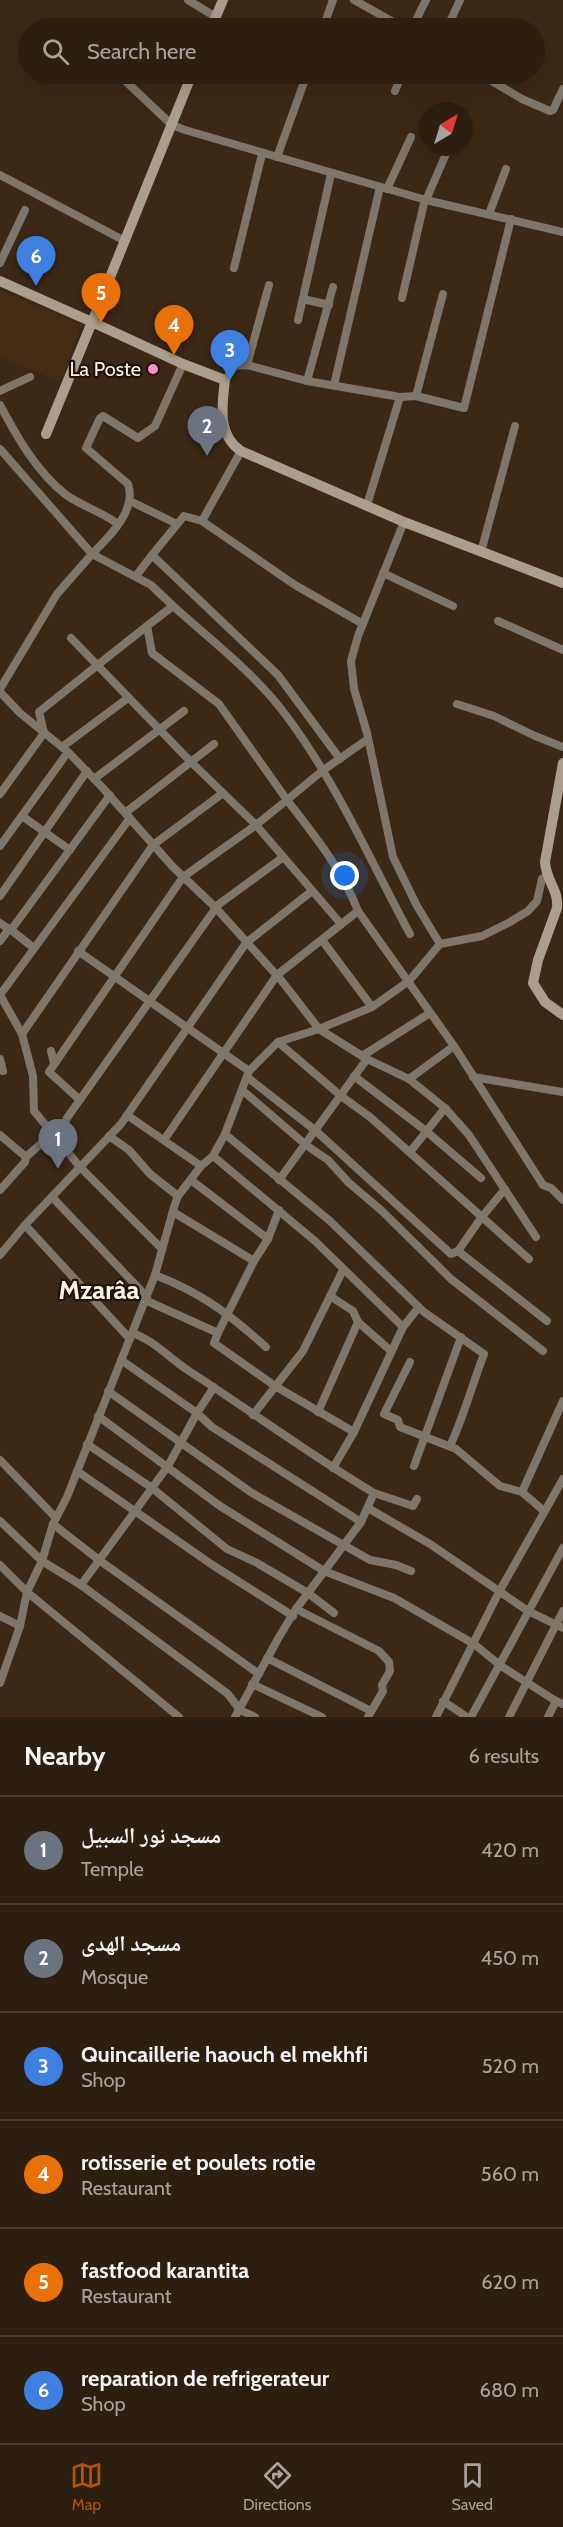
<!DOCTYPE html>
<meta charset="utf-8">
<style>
:root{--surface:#2d1f10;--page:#352719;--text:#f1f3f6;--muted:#a7a29f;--line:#483d30;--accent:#b45309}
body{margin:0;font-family:Cabin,"Noto Naskh Arabic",sans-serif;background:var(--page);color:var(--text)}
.compass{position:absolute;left:419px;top:102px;width:54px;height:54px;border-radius:50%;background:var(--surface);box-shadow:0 6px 24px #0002;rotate:38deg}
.you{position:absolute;left:345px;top:876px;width:21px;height:21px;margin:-15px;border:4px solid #fff;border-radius:50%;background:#1a73e8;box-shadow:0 0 0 9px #1a73e833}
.badge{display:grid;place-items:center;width:39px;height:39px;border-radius:50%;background:var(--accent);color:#fff;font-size:20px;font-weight:700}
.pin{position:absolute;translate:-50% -50px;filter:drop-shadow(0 2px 3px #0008)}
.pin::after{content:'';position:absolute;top:32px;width:21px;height:18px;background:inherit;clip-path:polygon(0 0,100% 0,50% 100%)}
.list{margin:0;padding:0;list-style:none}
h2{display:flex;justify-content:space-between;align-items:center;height:78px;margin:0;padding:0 24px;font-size:26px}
h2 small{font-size:20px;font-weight:400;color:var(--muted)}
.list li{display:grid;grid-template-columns:39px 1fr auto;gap:18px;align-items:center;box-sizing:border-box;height:108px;padding:0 24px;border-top:2px solid var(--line)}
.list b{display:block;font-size:22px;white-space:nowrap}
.list p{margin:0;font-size:20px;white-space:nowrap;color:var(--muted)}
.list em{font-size:20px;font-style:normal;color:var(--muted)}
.icon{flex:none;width:33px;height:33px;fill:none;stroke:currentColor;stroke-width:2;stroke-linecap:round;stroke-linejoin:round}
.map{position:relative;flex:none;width:563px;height:1717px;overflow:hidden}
.search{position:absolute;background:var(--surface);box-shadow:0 6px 24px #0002;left:18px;right:18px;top:18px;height:66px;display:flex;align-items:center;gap:15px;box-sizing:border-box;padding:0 21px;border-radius:33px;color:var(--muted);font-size:22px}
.sheet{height:726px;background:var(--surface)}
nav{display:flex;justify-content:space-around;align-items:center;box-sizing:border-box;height:84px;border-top:2px solid var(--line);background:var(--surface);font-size:16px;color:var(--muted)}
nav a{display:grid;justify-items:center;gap:3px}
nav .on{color:var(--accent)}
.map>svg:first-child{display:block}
.built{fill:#452c13}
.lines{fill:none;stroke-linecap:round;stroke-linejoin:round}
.street{stroke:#7e766b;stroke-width:8}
.secondary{stroke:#ac9e8d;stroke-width:10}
.poi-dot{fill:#fa8fc8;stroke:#1d140b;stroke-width:2}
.labels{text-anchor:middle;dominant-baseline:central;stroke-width:4.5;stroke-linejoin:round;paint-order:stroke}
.poi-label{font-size:20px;fill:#fdf3e9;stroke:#1d140b;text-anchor:end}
.district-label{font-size:26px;font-weight:bold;fill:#fdf3e9;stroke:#1d140b}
</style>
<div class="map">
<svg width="563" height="1717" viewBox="0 0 563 1717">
<rect width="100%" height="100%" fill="#3c2915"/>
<path class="built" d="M 0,291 L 82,324 L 60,382 L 0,356 Z"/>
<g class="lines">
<g class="street">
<path d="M 188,0 L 216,17"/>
<path d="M 354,0 L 404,28"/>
<path d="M 323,28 L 333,0"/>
<path d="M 412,28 L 426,0"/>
<path d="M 447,28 L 460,0"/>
<path d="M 118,74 L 172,125 L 185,130 L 426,200 L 563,232"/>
<path d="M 480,74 L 522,99 L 550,111 L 553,110 L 563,89"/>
<path d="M 395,91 L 402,74"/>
<path d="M 277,157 L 307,74"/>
<path d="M 0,175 L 125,241"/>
<path d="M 387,189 L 411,137"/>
<path d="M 426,200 L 449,147"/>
<path d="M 489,214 L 506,169"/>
<path d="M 0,263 L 25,210"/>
<path d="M 234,268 L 262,154"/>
<path d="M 402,298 L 425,199"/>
<path d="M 303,299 L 329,305"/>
<path d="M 298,320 L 331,174"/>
<path d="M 247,365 L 269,285"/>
<path d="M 225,380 L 235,366 L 247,365 L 307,381 L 400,397 L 416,396 L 464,408 L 511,219"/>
<path d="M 307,381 L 333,287"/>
<path d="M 334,385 L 380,187"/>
<path d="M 0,391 L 30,377"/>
<path d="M 416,396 L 443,294"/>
<path d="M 0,405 C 17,437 36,471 65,494 C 81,506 102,512 118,524"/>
<path d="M 0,449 L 92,554 C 109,537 137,511 128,484 L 86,448 L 100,418 L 103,416 L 138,438 L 155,426 L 183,364"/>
<path d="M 130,501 L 177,524"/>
<path d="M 367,505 L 400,397"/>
<path d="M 202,521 L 295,585 L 363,624"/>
<path d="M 404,522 L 358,636 L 351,661 L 354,689 L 367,733 L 393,857 L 417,906 L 440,944"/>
<path d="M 481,552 L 515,426"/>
<path d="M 152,555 L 184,516 L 202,521 L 241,451"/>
<path d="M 383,573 L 453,606"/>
<path d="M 136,576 L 152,555 L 278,675 L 340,759"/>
<path d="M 173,606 C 212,641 257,675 288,718 C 337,784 371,862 410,934"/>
<path d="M 498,621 L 563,650"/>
<path d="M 71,638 L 191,762 L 256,825 L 341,924"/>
<path d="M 0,689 L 57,594 L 92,554 L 151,585 L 173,606 C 127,641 83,677 39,712 L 44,733 L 0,794"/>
<path d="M 0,692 L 20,713 L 68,752 L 101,786 L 173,867 L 215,907 L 281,980 L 319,1029 L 367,1059 L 409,1079 L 445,1108 L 469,1135 L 536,1237"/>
<path d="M 457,704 L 494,716 L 535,736 L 563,747"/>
<path d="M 368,739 L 322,771 L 287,800 C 314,835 342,869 358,911 L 454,1046 L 543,1185 L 551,1188 L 563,1200"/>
<path d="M 62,747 L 128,698"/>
<path d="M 94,779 L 184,711"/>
<path d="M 125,813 L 214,744"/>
<path d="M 22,816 L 70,850"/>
<path d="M 130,818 L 0,995 L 22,1034 L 33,1076 L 34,1111 L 80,1167 L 162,1249"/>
<path d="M 0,846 L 68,752"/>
<path d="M 0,896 L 87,771"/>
<path d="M 215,907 L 282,858"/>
<path d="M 0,923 L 11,930 L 110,795"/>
<path d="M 11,930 L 34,948"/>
<path d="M 322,940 L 372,1007"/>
<path d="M 0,941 L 9,929"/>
<path d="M 78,951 L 249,1071"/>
<path d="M 22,1034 L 153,845 L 223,793"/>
<path d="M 278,1042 L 341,1096 L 370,1117 L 529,1259"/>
<path d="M 51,1051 L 54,1063"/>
<path d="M 362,1056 L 430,1013"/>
<path d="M 0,1059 L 3,1071"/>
<path d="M 354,1076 L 426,1131 L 481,1178"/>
<path d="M 247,1077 L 316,1131 L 451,1254 L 458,1251 L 481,1218 L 505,1189"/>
<path d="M 473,1077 L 563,1092"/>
<path d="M 409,1079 L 454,1046"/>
<path d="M 242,1090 L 306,1145 L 328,1160 L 348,1182 L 382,1211 L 451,1279 L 543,1351"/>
<path d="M 80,1100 L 49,1072 L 183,877 L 256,825 L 287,800 L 219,704 L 152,653 L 147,626"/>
<path d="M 127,1115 L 201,1166"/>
<path d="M 225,1134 L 330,1221 L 424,1312 L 484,1354 C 472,1385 464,1416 450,1446"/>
<path d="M 0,1135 L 26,1157"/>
<path d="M 109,1136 L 129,1150 L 150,1174 L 178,1196"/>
<path d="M 57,1139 L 67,1118 L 215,909"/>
<path d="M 164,1140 L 277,975 L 358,911"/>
<path d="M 410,1152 L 445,1108"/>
<path d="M 213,1156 L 315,1241 L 403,1327"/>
<path d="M 191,1180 L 268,1239"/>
<path d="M 279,1180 L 367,1059"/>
<path d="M 0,1190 L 25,1162 L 26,1157 L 53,1133"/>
<path d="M 52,1197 L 147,1297"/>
<path d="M 173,1212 L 254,1261"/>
<path d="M 25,1225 L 130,1339"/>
<path d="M 458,1251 L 547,1321"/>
<path d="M 0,1255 L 25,1225 L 121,1124 L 246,943 L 312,891"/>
<path d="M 155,1275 C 202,1293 229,1314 266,1347"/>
<path d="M 330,1296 L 353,1311 L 358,1322 L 391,1351"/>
<path d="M 145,1300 L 218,1333 L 214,1343 L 275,1386 L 354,1432"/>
<path d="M 132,1333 C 154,1340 169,1358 189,1371 C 251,1411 310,1455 374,1493 L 361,1522 L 296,1609 L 279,1637 L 235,1717"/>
<path d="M 218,1333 L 254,1261 L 268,1239 L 279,1210"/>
<path d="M 121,1360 L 197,1413 L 212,1427 L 361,1522"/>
<path d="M 410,1362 L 384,1414 L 398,1420 L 400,1427 L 456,1449 L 500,1486 L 522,1492 L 544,1511"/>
<path d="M 108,1391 L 252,1493 L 370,1560 L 396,1565 L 411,1571"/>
<path d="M 318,1412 L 358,1322"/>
<path d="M 253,1415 L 303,1351 L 343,1270"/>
<path d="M 98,1416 L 220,1506 L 324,1571 L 394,1598 L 474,1644 L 501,1666 L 556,1701"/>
<path d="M 87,1444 L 152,1488 L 227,1549 L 257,1563 L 308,1593 L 334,1613"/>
<path d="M 0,1460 L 56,1518"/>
<path d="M 414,1466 L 461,1337"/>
<path d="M 333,1468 L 354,1432 L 403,1327 L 419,1307"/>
<path d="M 77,1471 L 214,1566 L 293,1616"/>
<path d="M 522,1492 L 563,1401"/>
<path d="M 374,1493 L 413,1506 L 417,1499"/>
<path d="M 368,1508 L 430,1544 L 528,1611 L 563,1628"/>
<path d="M 0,1521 L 42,1561 L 81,1585 L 228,1694 L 240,1710 L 255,1717"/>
<path d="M 53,1524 L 99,1560 L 259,1674"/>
<path d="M 0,1565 L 27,1592 L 179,1717"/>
<path d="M 81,1585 L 168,1466 L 197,1413 L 214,1387"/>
<path d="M 296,1609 L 379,1651 L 389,1662 L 390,1671 L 382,1685 L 383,1691 L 368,1717"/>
<path d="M 0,1616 L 20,1626"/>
<path d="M 267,1658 L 371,1711"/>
<path d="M 0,1683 L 20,1626 L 27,1592 L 42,1561 L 53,1524 L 67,1497 L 155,1275 L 174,1207 L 178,1196 L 201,1166 L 213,1156 L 225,1134 L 249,1071 L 278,1042 L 319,1029 L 372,1007 L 409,981 L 440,944 L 482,936 L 510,922 L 528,911 L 537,901 L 542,879 L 546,876"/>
<path d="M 252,1684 L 322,1717"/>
<path d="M 443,1701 L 467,1717"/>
<path d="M 436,1717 L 499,1592 L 563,1479"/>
<path d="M 471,1717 L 563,1548"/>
<path d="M 509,1717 L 563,1611"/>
<path d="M 548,1717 L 556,1701 L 563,1704"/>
</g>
<g class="secondary">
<path d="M 211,28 L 223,0"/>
<path d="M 192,74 L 92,322 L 183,364 L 225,380 C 222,406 217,435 241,451 L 404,522 L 563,583"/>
<path d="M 0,281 L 92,322 L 46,434"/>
<path d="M 563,763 L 545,862 C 546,881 559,890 557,908 L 538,960 L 533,983 L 545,1002 L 563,1015"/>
</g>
</g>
<circle class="poi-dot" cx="153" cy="369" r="6"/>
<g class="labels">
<g class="poi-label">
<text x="141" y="369">La Poste</text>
</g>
<g class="district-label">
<text x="99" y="1290">Mzarâa</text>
</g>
</g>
</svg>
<svg class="compass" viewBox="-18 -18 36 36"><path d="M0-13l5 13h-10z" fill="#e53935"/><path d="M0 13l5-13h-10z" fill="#a7a29f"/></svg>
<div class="you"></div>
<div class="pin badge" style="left:58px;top:1169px;background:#6b7280">1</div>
<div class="pin badge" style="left:207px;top:456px;background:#6b7280">2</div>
<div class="pin badge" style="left:230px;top:380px;background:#3f7fe0">3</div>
<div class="pin badge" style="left:174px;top:355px;background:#e8710a">4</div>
<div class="pin badge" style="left:101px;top:323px;background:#e8710a">5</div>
<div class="pin badge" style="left:36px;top:286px;background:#3f7fe0">6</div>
<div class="search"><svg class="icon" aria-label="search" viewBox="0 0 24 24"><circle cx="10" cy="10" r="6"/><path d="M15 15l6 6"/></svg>Search here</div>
</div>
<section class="sheet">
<h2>Nearby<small>6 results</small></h2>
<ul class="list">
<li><span class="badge" style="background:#6b7280">1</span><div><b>مسجد نور السبيل</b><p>Temple</p></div><em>420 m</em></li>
<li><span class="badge" style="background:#6b7280">2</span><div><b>مسجد الهدى</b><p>Mosque</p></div><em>450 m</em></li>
<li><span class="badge" style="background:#3f7fe0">3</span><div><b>Quincaillerie haouch el mekhfi</b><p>Shop</p></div><em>520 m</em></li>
<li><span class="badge" style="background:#e8710a">4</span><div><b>rotisserie et poulets rotie</b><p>Restaurant</p></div><em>560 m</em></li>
<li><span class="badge" style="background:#e8710a">5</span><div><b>fastfood karantita</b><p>Restaurant</p></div><em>620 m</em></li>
<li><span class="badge" style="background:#3f7fe0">6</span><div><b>reparation de refrigerateur</b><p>Shop</p></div><em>680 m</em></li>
</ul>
</section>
<nav>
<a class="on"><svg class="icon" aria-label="map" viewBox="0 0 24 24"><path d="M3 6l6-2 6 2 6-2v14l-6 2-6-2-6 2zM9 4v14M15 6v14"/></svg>Map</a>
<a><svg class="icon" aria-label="directions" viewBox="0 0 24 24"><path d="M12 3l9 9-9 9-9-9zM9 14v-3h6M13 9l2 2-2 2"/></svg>Directions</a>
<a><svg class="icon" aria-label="saved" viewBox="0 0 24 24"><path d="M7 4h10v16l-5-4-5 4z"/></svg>Saved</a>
</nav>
